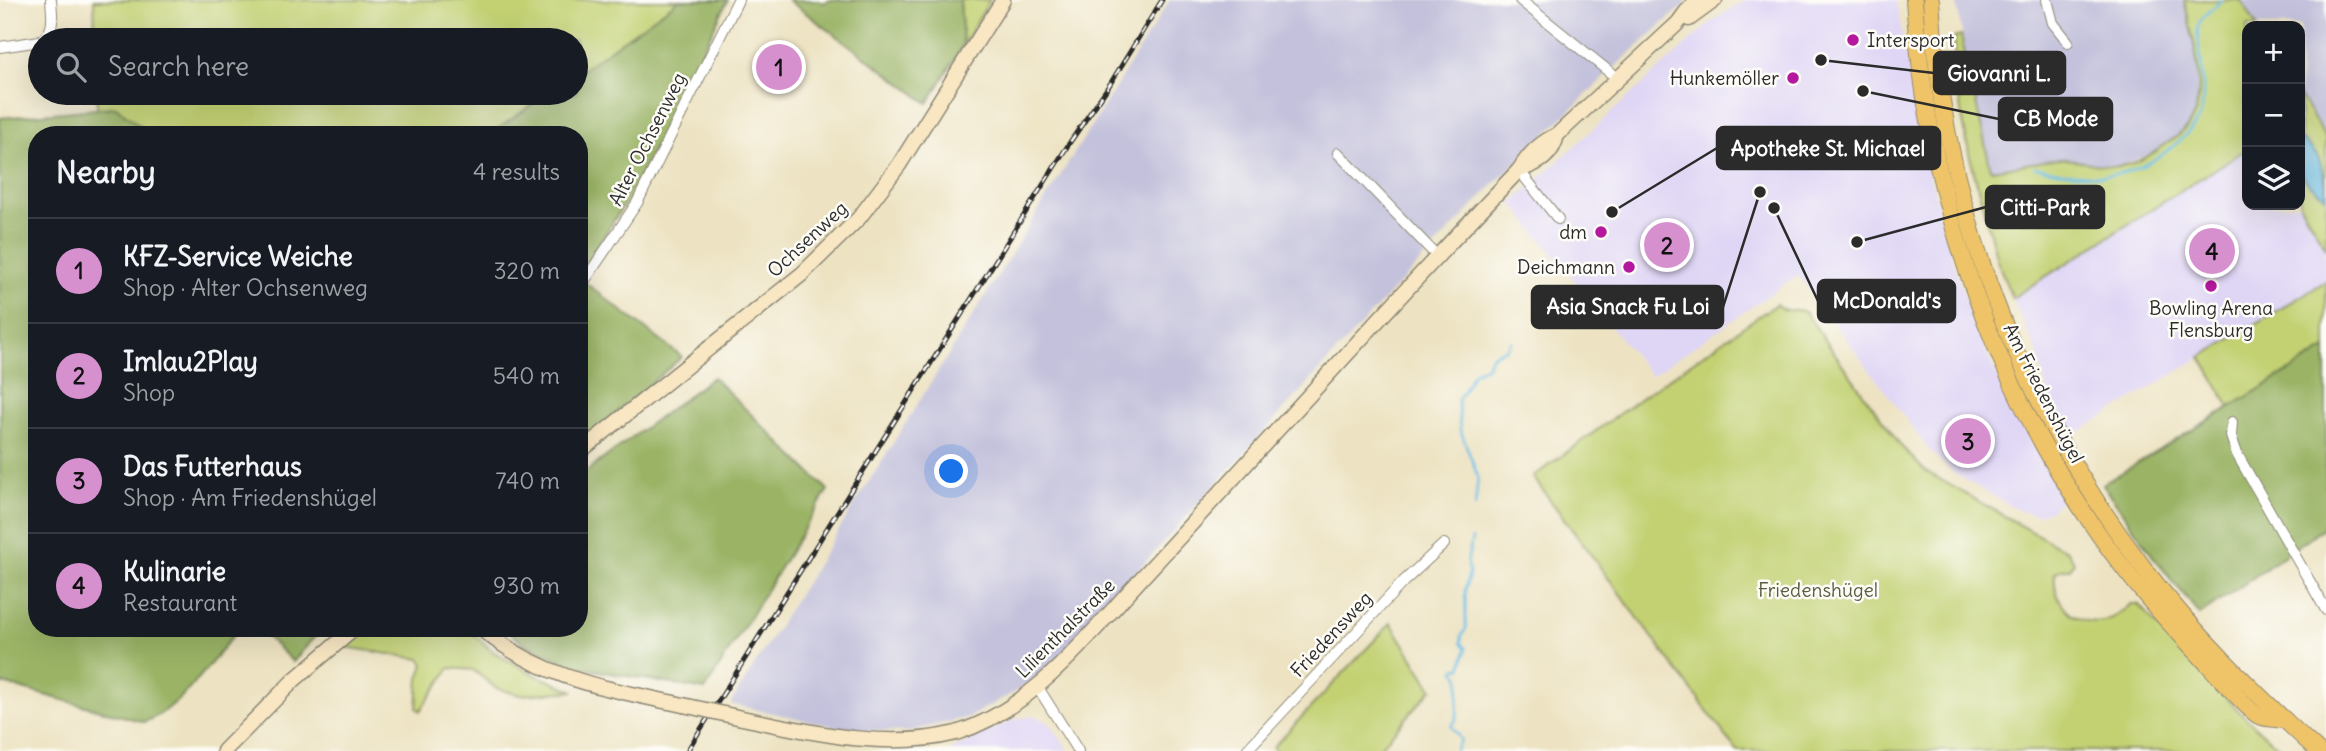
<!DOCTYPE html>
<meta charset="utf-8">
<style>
:root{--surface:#171b24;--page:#242831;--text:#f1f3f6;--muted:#9ea1a6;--line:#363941;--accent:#d690ce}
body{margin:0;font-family:Delius,sans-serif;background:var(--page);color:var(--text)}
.controls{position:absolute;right:21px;top:21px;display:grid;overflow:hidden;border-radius:14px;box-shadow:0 7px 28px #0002}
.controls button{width:63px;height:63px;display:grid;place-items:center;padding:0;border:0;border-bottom:2px solid var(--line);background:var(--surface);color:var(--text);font:35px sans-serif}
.you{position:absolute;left:952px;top:472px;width:24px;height:24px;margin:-18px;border:5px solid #fff;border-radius:50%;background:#1a73e8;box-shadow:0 0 0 10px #1a73e833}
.badge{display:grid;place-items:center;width:46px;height:46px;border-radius:50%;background:var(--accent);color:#111;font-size:23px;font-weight:700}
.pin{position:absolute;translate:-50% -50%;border:4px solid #fff;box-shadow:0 2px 7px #0006}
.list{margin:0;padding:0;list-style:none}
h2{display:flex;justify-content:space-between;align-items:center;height:91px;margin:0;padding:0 28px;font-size:30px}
h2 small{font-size:23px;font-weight:400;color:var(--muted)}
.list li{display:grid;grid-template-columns:46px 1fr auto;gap:21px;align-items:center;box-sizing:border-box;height:105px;padding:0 28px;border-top:2px solid var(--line)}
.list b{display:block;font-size:26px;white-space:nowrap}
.list p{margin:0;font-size:23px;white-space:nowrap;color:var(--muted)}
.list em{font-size:23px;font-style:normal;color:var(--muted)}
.icon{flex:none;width:38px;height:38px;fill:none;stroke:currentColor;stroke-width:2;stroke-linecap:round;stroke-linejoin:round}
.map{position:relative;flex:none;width:2326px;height:751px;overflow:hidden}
.search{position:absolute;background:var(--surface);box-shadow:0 7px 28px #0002;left:28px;top:28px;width:560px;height:77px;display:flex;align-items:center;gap:18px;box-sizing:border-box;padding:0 24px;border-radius:38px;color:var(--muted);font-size:26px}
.panel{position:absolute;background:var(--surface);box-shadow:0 7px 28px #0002;left:28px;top:126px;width:560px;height:511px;border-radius:28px}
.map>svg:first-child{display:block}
.built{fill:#dfd5f5}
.industrial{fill:#c3c1db}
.green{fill:#c3d173;stroke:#777e4f;stroke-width:2}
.forest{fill:#9ab365;stroke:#626f48;stroke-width:2}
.water{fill:#66bce3;stroke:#487487;stroke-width:2}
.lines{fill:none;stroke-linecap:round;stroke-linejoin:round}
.stream{stroke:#66bce3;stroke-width:2.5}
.street-casing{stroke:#8c8776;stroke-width:12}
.secondary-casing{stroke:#8c8776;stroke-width:17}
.primary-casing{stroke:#8c8776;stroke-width:18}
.street{stroke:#fff;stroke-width:10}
.secondary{stroke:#f9e7c3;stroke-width:14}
.primary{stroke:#efc469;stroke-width:16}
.rail-casing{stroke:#2b2b2b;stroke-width:5}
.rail{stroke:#fdfcf7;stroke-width:2.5;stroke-dasharray:8;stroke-linecap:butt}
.secondary-bridge-casing{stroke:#8c8776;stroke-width:17;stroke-linecap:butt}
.secondary-bridge{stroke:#f9e7c3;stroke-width:14}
.poi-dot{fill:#b5179e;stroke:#fdfcf7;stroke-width:2.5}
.labels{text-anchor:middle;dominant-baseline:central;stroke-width:5;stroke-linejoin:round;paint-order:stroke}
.poi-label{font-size:19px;fill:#2b2b2b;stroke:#fdfcf7;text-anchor:end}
.street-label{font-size:19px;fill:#2b2b2b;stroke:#fdfcf7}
.park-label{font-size:19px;fill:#595d41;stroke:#fdfcf7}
.leader{fill:none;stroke:#2b2b2b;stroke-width:2.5}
.callout-dot{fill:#2b2b2b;stroke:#fdfcf7;stroke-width:2.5}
.callout{fill:#2b2b2b;stroke:#2b2b2b;stroke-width:2.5}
.callout-label{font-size:21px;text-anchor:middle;font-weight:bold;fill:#fff}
</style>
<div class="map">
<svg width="2326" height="751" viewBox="0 0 2326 751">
<rect width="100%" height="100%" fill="#fdfcf7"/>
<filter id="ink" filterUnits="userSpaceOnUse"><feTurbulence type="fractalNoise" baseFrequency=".0143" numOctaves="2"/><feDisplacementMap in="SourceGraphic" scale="14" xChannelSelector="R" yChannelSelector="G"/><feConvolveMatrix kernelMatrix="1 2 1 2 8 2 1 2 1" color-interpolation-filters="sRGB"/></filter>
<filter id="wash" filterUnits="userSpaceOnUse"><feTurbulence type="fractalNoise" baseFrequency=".00686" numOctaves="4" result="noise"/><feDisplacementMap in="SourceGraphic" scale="28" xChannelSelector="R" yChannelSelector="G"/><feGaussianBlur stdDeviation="1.57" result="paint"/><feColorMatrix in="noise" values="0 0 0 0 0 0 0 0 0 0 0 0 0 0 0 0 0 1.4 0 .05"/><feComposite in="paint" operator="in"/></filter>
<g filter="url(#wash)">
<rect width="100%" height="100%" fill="#ede3c2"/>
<g class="built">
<path d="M 1745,0 L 1896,0 L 1924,156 L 1957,276 L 1986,352 L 2021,424 L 2063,498 L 2050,511 L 2037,515 L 2022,512 L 1956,475 L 1930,451 L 1798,275 L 1651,376 L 1512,203 L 1711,22 Z"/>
<path d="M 2247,149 L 2247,205 L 2300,205 L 2326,248 L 2326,281 L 2072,436 L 2047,391 L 2037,351 L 2012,298 Z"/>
<path d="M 1035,716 L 1049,723 L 1064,743 L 1067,751 L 949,751 L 1015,719 Z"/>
</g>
<g class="industrial">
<path d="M 1170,0 L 1689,0 L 1616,66 L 1494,184 L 1369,316 L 1040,678 L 969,717 L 906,732 L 851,730 L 730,704 Z"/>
<path d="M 1956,0 L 2184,0 L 2191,26 L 2197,63 L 2197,101 L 2193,120 L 2183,131 L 2154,152 L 2121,166 L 2092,165 L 2064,159 L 1991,170 L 1978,119 Z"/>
<path d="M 2241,0 L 2326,0 L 2326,139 L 2300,96 L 2300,26 L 2257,26 Z"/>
</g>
<g class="green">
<path d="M 94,0 L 679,0 L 576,74 L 576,40 L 95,40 Z"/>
<path d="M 960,0 L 990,0 L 963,45 Z"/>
<path d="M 2184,0 L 2241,0 L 2257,26 L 2247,26 L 2247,149 L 2012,298 L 1997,260 L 1969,153 L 1960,105 L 1954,38 L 1961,36 L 1991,170 C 2014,167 2037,161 2061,159 C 2078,158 2099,168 2119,166 C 2135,165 2151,155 2163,146 C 2173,139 2185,132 2191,121 C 2209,93 2191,30 2184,0 Z"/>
<path d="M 97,93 L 549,93 L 489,135 L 151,135 L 116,107 L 97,108 Z"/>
<path d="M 2300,96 L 2326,139 L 2326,248 L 2300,205 Z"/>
<path d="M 2326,281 L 2326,349 L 2230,407 L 2201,357 Z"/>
<path d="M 1776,304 C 1787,316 1795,306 1805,312 L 1901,446 L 1925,471 L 2068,552 L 2074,562 L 2070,569 L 2062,569 L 2055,573 C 2052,601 2073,626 2102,621 C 2114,619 2123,611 2131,604 L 2138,604 C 2184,656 2230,706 2283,751 L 1737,751 L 1533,477 L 1649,392 Z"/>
<path d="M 1391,623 L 1432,689 L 1377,751 L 1276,751 L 1273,747 Z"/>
<path d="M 371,628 L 467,628 L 492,651 L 531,673 L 574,691 L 520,695 L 496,688 L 473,670 L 450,668 L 420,711 L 417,708 L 419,679 L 424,664 L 420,659 L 345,647 Z"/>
</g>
<g class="forest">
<path d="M 679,0 L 728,0 L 628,199 L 579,274 L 579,135 L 489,135 L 549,93 L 576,93 L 576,74 Z"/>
<path d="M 788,0 L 818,0 L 823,3 L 830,0 L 960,0 L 963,45 L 928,103 Z"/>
<path d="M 116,107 L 151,135 L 37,135 L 37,628 L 239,628 C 213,659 182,708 144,722 L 0,683 L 0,118 Z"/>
<path d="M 579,278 L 682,357 L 579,445 Z"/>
<path d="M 2326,349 L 2326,526 L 2200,615 L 2154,558 L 2103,484 Z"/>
<path d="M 713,377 L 828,490 L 705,690 L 572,666 L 522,643 L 506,628 L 579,628 L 579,477 Z"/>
<path d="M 258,628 L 322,628 L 293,662 Z"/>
</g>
<path class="water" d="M 2300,139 C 2321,151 2326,174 2326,197 L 2309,184 L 2300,174 Z"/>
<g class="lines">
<g class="stream">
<path d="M 2035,167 C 2094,178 2129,185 2177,143 C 2187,134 2199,123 2202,109 C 2204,93 2203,75 2201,60 C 2200,49 2195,33 2199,23 C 2204,14 2215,7 2222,0"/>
<path d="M 1475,507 L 1478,477 L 1460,429 L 1458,400 L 1474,372 L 1487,366 L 1492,355 L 1506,349 L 1512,341"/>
<path d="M 1455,751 L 1461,740 L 1451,726 L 1456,720 L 1457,715 L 1460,677 L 1455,671 L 1457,668 L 1461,669 L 1466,649 L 1461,642 L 1462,635 L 1466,629 L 1465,589 L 1469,574 L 1467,562 L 1472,539"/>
</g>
</g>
</g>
<g filter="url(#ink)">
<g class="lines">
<g class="street-casing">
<g id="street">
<path d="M 1520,0 L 1617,78"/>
<path d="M 2047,0 L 2053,23 L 2068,42"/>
<path d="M 41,40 C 56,31 52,15 51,0"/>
<path d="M 0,47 L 40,41"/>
<path d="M 1338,153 L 1437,256"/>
<path d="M 1519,170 L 1558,219"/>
<path d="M 579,289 L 637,203 L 738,0"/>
<path d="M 2232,422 L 2231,436 L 2237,454 L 2326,610"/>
<path d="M 1037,686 L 1078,751"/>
<path d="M 1246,751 L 1404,581 L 1444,544"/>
</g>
</g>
<g class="secondary-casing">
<g id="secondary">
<path d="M 1689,19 L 1715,0"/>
<path d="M 1519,170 C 1539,164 1553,155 1557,135"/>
<path d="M 579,452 L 802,274 L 859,218 L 899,165 L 1003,0"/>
<path d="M 480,628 C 544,680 605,688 683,705"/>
<path d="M 742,718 C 811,732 886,751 956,733 C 1027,711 1079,647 1127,594 C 1160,558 1194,521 1227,485 C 1324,379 1420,273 1519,170 C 1528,155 1541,142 1557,135 L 1678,23 L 1686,12 L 1698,0"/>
<path d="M 224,751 L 294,680 L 355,628"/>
</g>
</g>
<g class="primary-casing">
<g id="primary">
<path d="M 1914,0 C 1930,237 2024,472 2189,644 C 2201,656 2249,712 2259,716 C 2266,719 2277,719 2285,720"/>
<path d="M 1931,0 C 1943,206 2018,403 2143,567 C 2194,634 2256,694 2318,751"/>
</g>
</g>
<use href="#street" class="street"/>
<use href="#secondary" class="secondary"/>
<use href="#primary" class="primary"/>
<g class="rail-casing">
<path id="rail" d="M 687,751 L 1070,142 L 1110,84 L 1162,0"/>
</g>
<use href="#rail" class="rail"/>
<g class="secondary-bridge-casing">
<path id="secondary-bridge" d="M 683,705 L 742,718"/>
</g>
<use href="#secondary-bridge" class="secondary-bridge"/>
</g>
</g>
<g class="poi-dot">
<circle cx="1853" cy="40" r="7"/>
<circle cx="1793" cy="78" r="7"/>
<circle cx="1601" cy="232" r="7"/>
<circle cx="1629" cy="267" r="7"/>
<circle cx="2211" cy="286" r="7"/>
</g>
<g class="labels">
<g class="poi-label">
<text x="1867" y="40" text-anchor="start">Intersport</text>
<text x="1779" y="78">Hunkemöller</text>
<text x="1587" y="232">dm</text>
<text x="1615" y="267">Deichmann</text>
<text x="2211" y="308" text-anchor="middle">Bowling Arena<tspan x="2211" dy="22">Flensburg</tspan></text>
</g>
<g class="street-label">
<text transform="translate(647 139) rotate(-63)">Alter Ochsenweg</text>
<text transform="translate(807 239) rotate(-43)">Ochsenweg</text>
<text transform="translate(2044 393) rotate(63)">Am Friedenshügel</text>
<text transform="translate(1065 628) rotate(-45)">Lilienthalstraße</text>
<text transform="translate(1331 634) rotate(-47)">Friedensweg</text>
</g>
<g class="park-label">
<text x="1818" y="590">Friedenshügel</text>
</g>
</g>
<path class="leader" d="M1821 60L1934 73M1863 91L1999 119M1612 212L1717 148M1857 242L1986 207M1774 208L1818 301M1760 192L1723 307"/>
<g class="callout-dot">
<circle cx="1821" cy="60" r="7"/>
<circle cx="1863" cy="91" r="7"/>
<circle cx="1612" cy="212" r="7"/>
<circle cx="1857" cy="242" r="7"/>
<circle cx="1774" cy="208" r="7"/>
<circle cx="1760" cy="192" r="7"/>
</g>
<g class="callout">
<rect x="1934" y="52" width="131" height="42" rx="7"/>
<rect x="1999" y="98" width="113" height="42" rx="7"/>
<rect x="1717" y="127" width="223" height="42" rx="7"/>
<rect x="1986" y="186" width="118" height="42" rx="7"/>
<rect x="1818" y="280" width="137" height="42" rx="7"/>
<rect x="1532" y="286" width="191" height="42" rx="7"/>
</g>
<g class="callout-label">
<text x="1999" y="81">Giovanni L.</text>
<text x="2056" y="126">CB Mode</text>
<text x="1828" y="156">Apotheke St. Michael</text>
<text x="2045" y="215">Citti-Park</text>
<text x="1887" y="308">McDonald's</text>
<text x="1628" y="314">Asia Snack Fu Loi</text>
</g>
</svg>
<div class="controls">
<button>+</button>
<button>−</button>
<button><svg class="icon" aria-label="layers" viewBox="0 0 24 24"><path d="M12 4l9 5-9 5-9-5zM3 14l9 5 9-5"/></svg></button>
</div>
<div class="you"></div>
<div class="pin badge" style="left:779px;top:67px">1</div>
<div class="pin badge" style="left:1667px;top:245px">2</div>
<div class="pin badge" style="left:1968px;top:441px">3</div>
<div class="pin badge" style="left:2212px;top:251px">4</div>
<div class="search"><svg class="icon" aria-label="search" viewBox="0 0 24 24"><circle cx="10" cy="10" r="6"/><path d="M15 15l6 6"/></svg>Search here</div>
<section class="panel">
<h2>Nearby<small>4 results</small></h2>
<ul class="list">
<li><span class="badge">1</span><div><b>KFZ-Service Weiche</b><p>Shop · Alter Ochsenweg</p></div><em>320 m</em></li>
<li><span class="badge">2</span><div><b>Imlau2Play</b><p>Shop</p></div><em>540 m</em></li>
<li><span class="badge">3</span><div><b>Das Futterhaus</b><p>Shop · Am Friedenshügel</p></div><em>740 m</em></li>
<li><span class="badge">4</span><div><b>Kulinarie</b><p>Restaurant</p></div><em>930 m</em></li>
</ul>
</section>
</div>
